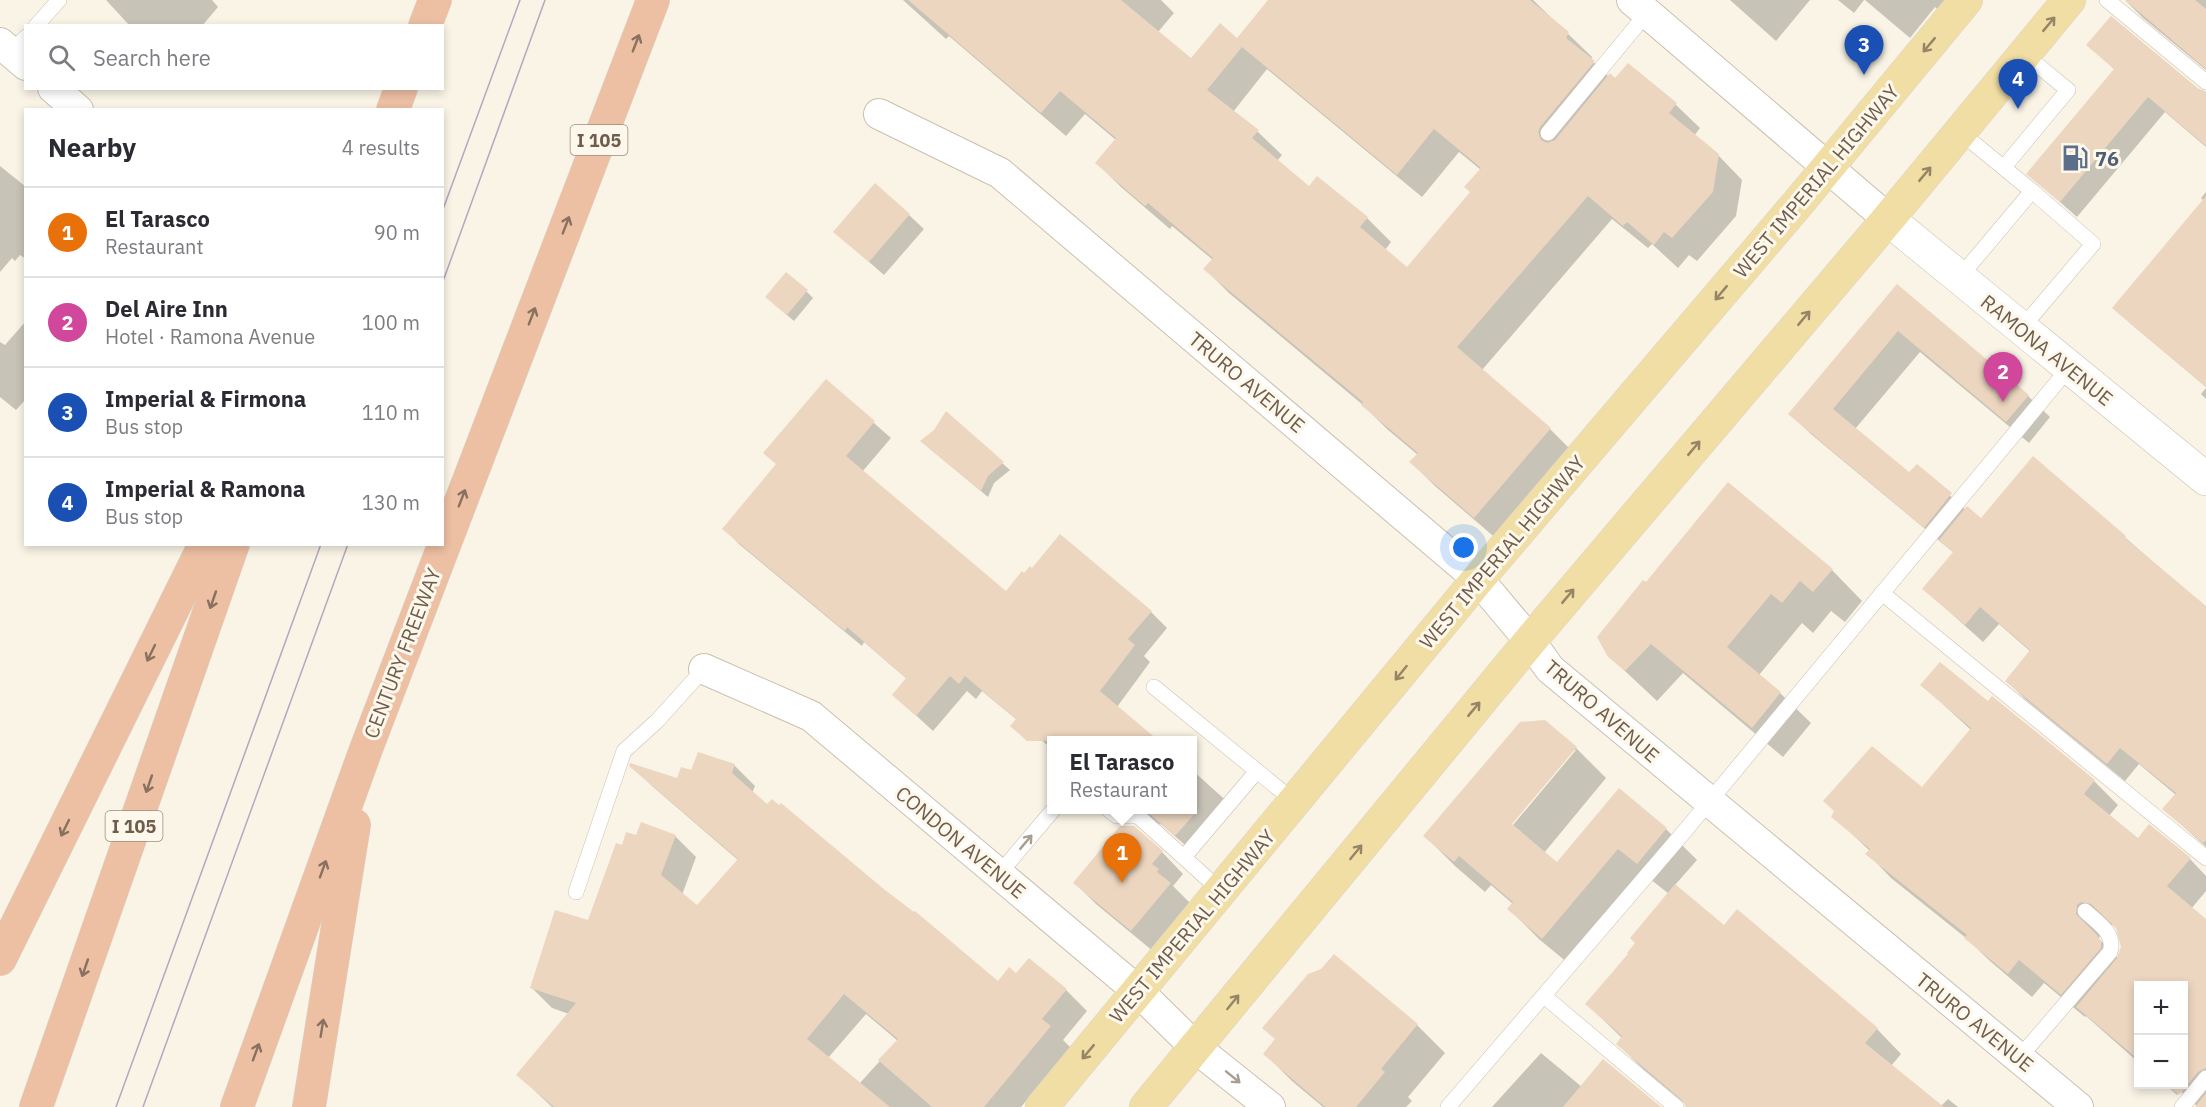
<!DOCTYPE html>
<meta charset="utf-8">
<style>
:root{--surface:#fff;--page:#f7f7f7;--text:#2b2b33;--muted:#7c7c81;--line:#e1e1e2;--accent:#d93025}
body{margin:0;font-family:"IBM Plex Sans",sans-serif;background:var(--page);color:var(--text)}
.controls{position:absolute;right:18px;bottom:18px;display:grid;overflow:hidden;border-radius:0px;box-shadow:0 3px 9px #0003}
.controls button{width:54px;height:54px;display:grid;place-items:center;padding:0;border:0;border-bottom:2px solid var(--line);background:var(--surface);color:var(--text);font:30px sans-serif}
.you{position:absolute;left:1464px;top:548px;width:21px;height:21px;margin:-15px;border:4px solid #fff;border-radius:50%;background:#1a73e8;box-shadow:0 0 0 9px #1a73e833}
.badge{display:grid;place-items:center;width:39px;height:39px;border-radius:50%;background:var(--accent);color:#fff;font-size:20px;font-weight:700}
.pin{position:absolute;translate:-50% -50px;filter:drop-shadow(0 2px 3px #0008)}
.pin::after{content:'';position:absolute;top:32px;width:21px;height:18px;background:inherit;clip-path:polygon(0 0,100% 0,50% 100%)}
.popup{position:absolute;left:1047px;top:736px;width:150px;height:78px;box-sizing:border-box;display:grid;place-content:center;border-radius:0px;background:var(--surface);filter:drop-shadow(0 2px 4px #0005);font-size:20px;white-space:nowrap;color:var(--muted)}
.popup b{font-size:22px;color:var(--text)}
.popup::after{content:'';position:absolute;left:50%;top:100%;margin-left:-12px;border:12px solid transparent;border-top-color:var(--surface)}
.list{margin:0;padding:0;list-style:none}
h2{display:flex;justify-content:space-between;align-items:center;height:78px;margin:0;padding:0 24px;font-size:26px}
h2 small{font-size:20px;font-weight:400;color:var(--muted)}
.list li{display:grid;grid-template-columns:39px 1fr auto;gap:18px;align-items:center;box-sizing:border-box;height:90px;padding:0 24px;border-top:2px solid var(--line)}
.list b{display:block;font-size:22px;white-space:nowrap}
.list p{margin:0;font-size:20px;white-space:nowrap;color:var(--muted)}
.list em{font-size:20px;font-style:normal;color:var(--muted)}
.icon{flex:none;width:33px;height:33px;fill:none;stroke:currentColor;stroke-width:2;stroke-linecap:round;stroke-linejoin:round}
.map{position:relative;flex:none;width:2206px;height:1107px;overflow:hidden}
.search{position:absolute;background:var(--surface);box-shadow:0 3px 9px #0003;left:24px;top:24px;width:420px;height:66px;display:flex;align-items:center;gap:15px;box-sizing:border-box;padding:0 21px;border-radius:0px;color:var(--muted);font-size:22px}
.panel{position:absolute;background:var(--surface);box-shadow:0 3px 9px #0003;left:24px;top:108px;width:420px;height:438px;border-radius:0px}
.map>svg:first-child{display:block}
.shadow{fill:#0003;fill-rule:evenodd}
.building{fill:#ecd6c0;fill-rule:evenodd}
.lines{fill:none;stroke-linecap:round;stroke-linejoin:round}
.service-casing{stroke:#ccbfb0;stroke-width:16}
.minor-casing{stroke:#ccbfb0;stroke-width:32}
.tertiary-casing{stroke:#ccbfb0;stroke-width:34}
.primary-casing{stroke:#dad5d1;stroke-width:34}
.motorway-casing{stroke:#dad5d1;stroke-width:34}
.service{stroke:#fff;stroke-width:15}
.minor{stroke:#fff;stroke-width:30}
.tertiary{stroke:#fff;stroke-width:33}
.primary{stroke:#f1dea4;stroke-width:33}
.motorway{stroke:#edbfa3;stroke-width:33}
.tram{stroke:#b8a5c1;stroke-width:1.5}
.oneway{stroke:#968467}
.oneway2{stroke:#88715e}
.oneway3{stroke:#a99e94}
.labels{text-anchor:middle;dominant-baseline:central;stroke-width:6;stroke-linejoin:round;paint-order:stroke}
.shield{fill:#fdf8eb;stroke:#9a8c7c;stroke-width:1.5}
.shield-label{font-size:18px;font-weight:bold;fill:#6f5d4d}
.service-label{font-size:20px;font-weight:bold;fill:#4e5e75;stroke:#fdf8eb;text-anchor:start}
.street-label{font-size:20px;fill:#6f5d4d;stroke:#fdf8eb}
</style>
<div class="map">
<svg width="2206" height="1107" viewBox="0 0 2206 1107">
<rect width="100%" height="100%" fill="#f9f4e5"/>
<g class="shadow">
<path d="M 106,0 L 212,0 L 218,7 L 202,26 L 130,26 Z"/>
<path d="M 903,0 L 1161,0 L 1174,13 L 1158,32 L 1191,60 L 1237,40 L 1270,0 L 1533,0 L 1592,57 L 1591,60 L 1609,77 L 1616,80 L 1628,65 L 1676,105 L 1700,128 L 1694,136 L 1718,155 L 1742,180 L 1736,216 L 1697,261 L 1689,255 L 1678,268 L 1652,244 L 1648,248 L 1612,219 L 1482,370 L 1550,429 L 1574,453 L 1499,541 L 1435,486 L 1411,462 L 1418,455 L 1387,429 L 1363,405 L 1229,293 L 1205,269 L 1213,260 L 1172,226 L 1170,229 L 1121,187 L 1097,163 L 1116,140 L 1085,114 L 1066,136 L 949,36 L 946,39 ZM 1267,69 L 1422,197 L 1459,152 L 1481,170 L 1472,192 L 1407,269 L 1385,250 L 1391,242 L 1367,218 L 1317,178 L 1309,188 L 1277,161 L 1282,155 L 1258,132 L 1233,112 Z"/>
<path d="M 1730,0 L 1810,0 L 1776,41 Z"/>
<path d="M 1838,0 L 1864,0 L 1854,13 Z"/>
<path d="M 1865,0 L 1953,0 L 1942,13 L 1935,7 L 1910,38 Z"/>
<path d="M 2127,0 L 2206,0 L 2206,70 L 2143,18 L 2126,1 Z"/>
<path d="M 2089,45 L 2206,92 L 2206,147 L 2165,112 L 2077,217 L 2028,174 L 2115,70 Z"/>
<path d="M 0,166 L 26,187 L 26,259 L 20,255 L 15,261 L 12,258 L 0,272 Z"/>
<path d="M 2206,192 L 2206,387 L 2131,324 L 2114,308 L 2204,201 L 2201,198 Z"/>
<path d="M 909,215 L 924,229 L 884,275 L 835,232 Z"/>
<path d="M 1897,286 L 2028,396 L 2050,417 L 2029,443 L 1920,352 L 1855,429 L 1910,475 L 1917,466 L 1966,510 L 1982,520 L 2034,458 L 2206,608 L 2206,847 L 2164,809 L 2176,795 L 2139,764 L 2125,781 L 2025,699 L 2007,681 L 2031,652 L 1999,624 L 1983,642 L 1924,589 L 1954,553 L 1812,435 L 1790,414 Z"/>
<path d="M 806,291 L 813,298 L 794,321 L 774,304 Z"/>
<path d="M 26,321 L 26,399 L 16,410 L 0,397 L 0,342 L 5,345 Z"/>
<path d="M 826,381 L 891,438 L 862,472 L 1006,593 L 1151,612 L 1167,628 L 1144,656 L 1150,662 L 1117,707 L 1052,740 L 1052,749 L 982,691 L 976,699 L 967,691 L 933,731 L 894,695 L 907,679 L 864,642 L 862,646 L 740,545 L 724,529 L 777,465 Z"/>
<path d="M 2206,388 L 2206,399 L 2201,394 Z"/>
<path d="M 946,414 L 1010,470 L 994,483 L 988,497 L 929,448 L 935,431 Z"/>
<path d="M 1728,484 L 1832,570 L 1862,601 L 1845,622 L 1831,611 L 1813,633 L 1802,623 L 1759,675 L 1780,693 L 1811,723 L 1783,757 L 1683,673 L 1657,701 L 1609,656 L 1646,584 Z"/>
<path d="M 1922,685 L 1988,704 L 2094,781 L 2118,805 L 2109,816 L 2138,840 L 2190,859 L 2206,876 L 2206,891 L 2191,909 L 2206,921 L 2206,1107 L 2198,1107 L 2180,1091 L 2177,1095 L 2165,1084 L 2184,1084 L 2184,986 L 2138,986 L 2138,1062 L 2086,1016 L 2085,1017 L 2044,983 L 2032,997 L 1990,961 L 1966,938 L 1891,878 L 1868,854 L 1870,851 L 1833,816 L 1922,789 L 1971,730 ZM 2107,925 L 2113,925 L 2118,929 L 2122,944 L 2118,958 L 2099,939 L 2101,929 Z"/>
<path d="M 1576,748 L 1606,778 L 1544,853 L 1557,864 L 1619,790 L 1666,829 L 1697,860 L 1675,885 L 1725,927 L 1877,1029 L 1901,1054 L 1891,1066 L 1941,1106 L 1948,1099 L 1958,1107 L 1689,1107 L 1642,1068 L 1618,1044 L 1622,1038 L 1587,1004 L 1630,954 L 1669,894 L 1649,878 L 1574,968 L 1540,940 L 1509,909 L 1513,904 L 1491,885 L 1485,892 L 1455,866 L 1425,836 ZM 1572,750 L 1576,750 L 1508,831 L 1506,829 Z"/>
<path d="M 631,765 L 678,780 L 692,772 L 734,765 L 755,786 L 752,793 L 998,983 L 1017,976 L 1030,960 L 1066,990 L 1087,1011 L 1063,1040 L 1071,1048 L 1021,1107 L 552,1107 L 518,1075 L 569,1014 L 552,1008 L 532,988 L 589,922 L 623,847 L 637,837 L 675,836 L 696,857 L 682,895 L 697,907 L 738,860 L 652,786 ZM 866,1014 L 898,1041 L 859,1084 L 828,1058 Z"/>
<path d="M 1192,770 L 1231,805 L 1192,851 L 1162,825 L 1154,822 L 1141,810 L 1192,810 Z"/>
<path d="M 1162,852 L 1183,874 L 1173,886 L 1192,905 L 1154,952 L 1096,904 L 1075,883 Z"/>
<path d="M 1334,956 L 1417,1025 L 1445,1053 L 1408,1097 L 1412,1101 L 1406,1107 L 1323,1107 L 1292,1081 L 1265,1054 L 1322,970 Z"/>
<path d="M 1541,1053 L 1582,1087 L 1658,1107 L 1492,1107 Z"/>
</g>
<g class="building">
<path d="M 908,0 L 1121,0 L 1191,58 L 1220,23 L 1237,38 L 1268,0 L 1530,0 L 1569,32 L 1566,38 L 1595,61 L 1540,127 L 1538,132 L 1541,140 L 1547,143 L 1555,140 L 1610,73 L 1615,78 L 1628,63 L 1677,103 L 1669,113 L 1719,154 L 1713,192 L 1672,238 L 1664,232 L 1654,245 L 1627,222 L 1623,226 L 1588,196 L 1457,347 L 1551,428 L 1474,518 L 1409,462 L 1418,453 L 1361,405 L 1363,402 L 1203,269 L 1213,258 L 1148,203 L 1145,206 L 1095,163 L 1116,138 L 1060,91 L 1041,113 ZM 1242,47 L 1397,175 L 1434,129 L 1481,168 L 1464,187 L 1470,192 L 1407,267 L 1360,227 L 1368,217 L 1317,176 L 1309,186 L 1252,138 L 1259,130 L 1207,90 Z"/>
<path d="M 2125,0 L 2195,0 L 2206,9 L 2206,69 Z"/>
<path d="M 2111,16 L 2200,90 L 2206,92 L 2206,146 L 2148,97 L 2060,202 L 2026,174 L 2114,69 L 2086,45 Z"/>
<path d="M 875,183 L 910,214 L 869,262 L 833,232 Z"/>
<path d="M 2206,196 L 2206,387 L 2112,308 Z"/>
<path d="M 786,272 L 808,290 L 787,315 L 765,297 Z"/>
<path d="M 1897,284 L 2029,395 L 2006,422 L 1898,331 L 1833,409 L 1909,472 L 1917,464 L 1952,493 L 1924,528 L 1788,414 Z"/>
<path d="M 826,379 L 875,421 L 846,456 L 1006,591 L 1022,571 L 1024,573 L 1030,566 L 1032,568 L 1060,534 L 1152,611 L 1128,639 L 1135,645 L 1100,691 L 1159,741 L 1027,741 L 1010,726 L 1016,719 L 965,676 L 959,684 L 950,676 L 916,716 L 892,695 L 906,678 L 847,627 L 845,631 L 722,529 L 776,464 L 763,453 Z"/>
<path d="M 946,411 L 1004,462 L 988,476 L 981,491 L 920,441 L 934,430 Z"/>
<path d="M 2033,456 L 2126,536 L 2125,538 L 2206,606 L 2206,840 L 2203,843 L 2162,809 L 2176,793 L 2120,748 L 2107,764 L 2005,681 L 2030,650 L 1980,607 L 1965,625 L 1922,589 L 1953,552 L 1939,540 L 1967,506 L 1981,518 Z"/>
<path d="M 1728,482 L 1833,569 L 1813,592 L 1800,581 L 1782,603 L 1771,594 L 1727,647 L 1781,692 L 1752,728 L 1651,644 L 1625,671 L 1608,657 L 1597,637 L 1643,580 L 1646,582 Z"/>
<path d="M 1940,662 L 1988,701 L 1992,696 L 2095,780 L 2084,794 L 2138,838 L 2149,824 L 2191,858 L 2167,886 L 2206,919 L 2206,1068 L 2198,1072 L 2179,1095 L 2166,1084 L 2184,1084 L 2184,986 L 2139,986 L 2139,1060 L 2076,1007 L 2117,958 L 2121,947 L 2116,928 L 2091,904 L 2081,902 L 2077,905 L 2076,914 L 2097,935 L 2101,942 L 2101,948 L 2061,995 L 2019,960 L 2008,974 L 1964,938 L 1967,935 L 1865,854 L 1870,849 L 1831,817 L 1834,811 L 1823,801 L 1872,746 L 1922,787 L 1971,728 L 1920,685 Z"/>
<path d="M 1545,720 L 1577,747 L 1512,824 L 1557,862 L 1619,788 L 1667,828 L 1637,864 L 1618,849 L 1542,939 L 1507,909 L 1513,902 L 1459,856 L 1454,862 L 1423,836 L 1520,722 Z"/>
<path d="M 698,752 L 735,764 L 732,773 L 767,804 L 772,799 L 779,805 L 781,803 L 885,890 L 914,912 L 915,911 L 998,981 L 1009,967 L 1016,973 L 1029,958 L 1067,989 L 1042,1019 L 1051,1026 L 984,1107 L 932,1107 L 878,1060 L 898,1039 L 844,994 L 807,1039 L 890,1107 L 554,1107 L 516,1075 L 576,1003 L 530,988 L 555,910 L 588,920 L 616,843 L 622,845 L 626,832 L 636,835 L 641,822 L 676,835 L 661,875 L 697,905 L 738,859 L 629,766 L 630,763 L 677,778 L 681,767 L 691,770 Z"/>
<path d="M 1145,810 L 1198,810 L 1175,836 Z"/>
<path d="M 1120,826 L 1134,826 L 1163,851 L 1152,864 L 1159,869 L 1157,872 L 1171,883 L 1131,931 L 1073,883 Z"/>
<path d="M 1675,884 L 1724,925 L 1737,909 L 1878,1028 L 1865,1043 L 1944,1107 L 1686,1107 L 1682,1100 L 1616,1044 L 1622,1036 L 1585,1004 L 1628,954 L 1627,953 L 1635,943 L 1630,938 Z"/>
<path d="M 1334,954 L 1418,1024 L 1381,1069 L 1385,1072 L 1356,1107 L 1325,1107 L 1263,1054 L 1275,1039 L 1262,1028 L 1308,974 L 1321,969 Z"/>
<path d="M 1603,1059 L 1661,1107 L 1563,1107 Z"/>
<path d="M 2206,1093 L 2206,1107 L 2195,1107 Z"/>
</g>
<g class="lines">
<g class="service-casing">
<g id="service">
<path d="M 2107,0 L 2206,82"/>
<path d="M 36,26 L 59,0"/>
<path d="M 11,53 L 26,37"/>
<path d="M 1960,132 L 2032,191"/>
<path d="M 1548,133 L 1647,13"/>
<path d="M 2004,167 L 2068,90 L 2024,54"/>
<path d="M 1959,278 L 2032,191 L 2093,244 L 2021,329"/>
<path d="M 1882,593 L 2206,858"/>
<path d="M 1154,687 L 1295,802"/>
<path d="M 1109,810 L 1117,816 L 1138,816 L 1221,891"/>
<path d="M 1184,857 L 1257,771"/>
<path d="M 999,874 L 1053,810"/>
<path d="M 576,892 L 624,751 L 657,721 L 704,669"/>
<path d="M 1544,996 L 1676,1107"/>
<path d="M 2019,1058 L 2110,952 C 2116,933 2098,923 2085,911"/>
<path d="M 1448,1107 L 1684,832 L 2069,368"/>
<path d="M 2182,1107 L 2206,1078"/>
</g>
</g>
<g class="minor-casing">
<g id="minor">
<path d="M 1632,0 L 1888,219"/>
<path d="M 0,43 L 26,65"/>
<path d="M 53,88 L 78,110"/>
<path d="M 879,114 L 1000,173 L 1478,579 L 1530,641 L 1550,669 L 2078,1107"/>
<path d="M 704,669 L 811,716 L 1139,992 L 1196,1048 L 1270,1107"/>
</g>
</g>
<g class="tertiary-casing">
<path id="tertiary" d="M 1888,219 L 2206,479"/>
</g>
<g class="primary-casing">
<g id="primary">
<path d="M 1042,1107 L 1478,579 L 1799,202 L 1966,0"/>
<path d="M 1146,1107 L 1530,641 L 1888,219 L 2069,0"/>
</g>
</g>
<g class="motorway-casing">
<g id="motorway">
<path d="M 425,26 L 435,0"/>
<path d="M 393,110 L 401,88"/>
<path d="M 0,959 L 205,544"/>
<path d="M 36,1107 L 233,544"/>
<path d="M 237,1107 L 366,749 L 653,0"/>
<path d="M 309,1107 L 354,825"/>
</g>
</g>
<use href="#service" class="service"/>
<use href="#minor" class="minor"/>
<use href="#tertiary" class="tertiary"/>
<use href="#primary" class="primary"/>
<use href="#motorway" class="motorway"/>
<g class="tram">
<path d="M 442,212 L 520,0"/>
<path d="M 442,284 L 545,0"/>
<path d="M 116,1107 L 321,544"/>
<path d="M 143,1107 L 348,544"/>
</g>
</g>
<defs><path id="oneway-shaft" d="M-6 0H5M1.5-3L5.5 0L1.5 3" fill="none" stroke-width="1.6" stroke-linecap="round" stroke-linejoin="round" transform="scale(1.5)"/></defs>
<g class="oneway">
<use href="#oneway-shaft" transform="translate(2049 24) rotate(-50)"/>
<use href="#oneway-shaft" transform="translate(1929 45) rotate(130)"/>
<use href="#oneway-shaft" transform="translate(1925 174) rotate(-50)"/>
<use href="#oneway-shaft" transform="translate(1721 293) rotate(130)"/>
<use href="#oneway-shaft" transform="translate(1804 318) rotate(-50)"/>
<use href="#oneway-shaft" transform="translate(1694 448) rotate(-50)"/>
<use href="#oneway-shaft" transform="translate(1568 596) rotate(-50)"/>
<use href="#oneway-shaft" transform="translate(1401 673) rotate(129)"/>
<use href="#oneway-shaft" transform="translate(1474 709) rotate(-50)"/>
<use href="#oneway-shaft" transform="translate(1356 852) rotate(-51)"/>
<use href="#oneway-shaft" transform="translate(1233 1002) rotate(-51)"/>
<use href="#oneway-shaft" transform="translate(1088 1052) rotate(130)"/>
</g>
<g class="oneway2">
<use href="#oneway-shaft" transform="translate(636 43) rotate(-69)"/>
<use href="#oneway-shaft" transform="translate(566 225) rotate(-69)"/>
<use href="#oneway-shaft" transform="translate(532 316) rotate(-69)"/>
<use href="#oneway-shaft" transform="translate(462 498) rotate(-69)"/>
<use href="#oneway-shaft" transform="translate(213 600) rotate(109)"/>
<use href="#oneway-shaft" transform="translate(151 653) rotate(116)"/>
<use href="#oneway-shaft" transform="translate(149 784) rotate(109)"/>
<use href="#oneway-shaft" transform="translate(65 828) rotate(116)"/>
<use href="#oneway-shaft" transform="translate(323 869) rotate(-70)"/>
<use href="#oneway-shaft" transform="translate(85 968) rotate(109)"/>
<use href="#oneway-shaft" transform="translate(322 1028) rotate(-81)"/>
<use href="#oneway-shaft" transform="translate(256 1052) rotate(-70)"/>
</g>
<g class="oneway3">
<use href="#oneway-shaft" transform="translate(1026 842) rotate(-50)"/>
<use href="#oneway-shaft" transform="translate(1233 1077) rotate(39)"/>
</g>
<defs>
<g id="fuel-bare" transform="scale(2.07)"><path d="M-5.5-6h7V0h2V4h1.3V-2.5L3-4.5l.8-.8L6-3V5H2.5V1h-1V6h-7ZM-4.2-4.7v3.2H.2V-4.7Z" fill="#5c6f8a" stroke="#fdf8eb" stroke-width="2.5" paint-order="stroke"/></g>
</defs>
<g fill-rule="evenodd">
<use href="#fuel-bare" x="2075" y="158"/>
</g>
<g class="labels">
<g class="shield">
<rect x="570.5" y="125" width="57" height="30" rx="4.5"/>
<rect x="105.5" y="811" width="57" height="30" rx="4.5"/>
</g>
<g class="shield-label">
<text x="599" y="140">I 105</text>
<text x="134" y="826">I 105</text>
</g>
<g class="service-label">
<text x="2095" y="158">76</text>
</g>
<g class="street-label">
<text transform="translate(1816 181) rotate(-50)">WEST IMPERIAL HIGHWAY</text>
<text transform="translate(2047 350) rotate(39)">RAMONA AVENUE</text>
<text transform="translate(1247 382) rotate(40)">TRURO AVENUE</text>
<text transform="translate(1502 552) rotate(-50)">WEST IMPERIAL HIGHWAY</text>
<text transform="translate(402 653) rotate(-69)">CENTURY FREEWAY</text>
<text transform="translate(1602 711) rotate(41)">TRURO AVENUE</text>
<text transform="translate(961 842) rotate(40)">CONDON AVENUE</text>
<text transform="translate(1192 926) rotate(-50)">WEST IMPERIAL HIGHWAY</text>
<text transform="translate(1975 1022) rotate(39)">TRURO AVENUE</text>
</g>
</g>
</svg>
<div class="controls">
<button>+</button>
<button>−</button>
</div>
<div class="you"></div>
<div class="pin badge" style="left:1122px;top:883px;background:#e8710a">1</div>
<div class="popup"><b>El Tarasco</b>Restaurant</div>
<div class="pin badge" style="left:2003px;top:402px;background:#d1479c">2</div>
<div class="pin badge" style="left:1864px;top:75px;background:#1a4fb4">3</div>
<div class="pin badge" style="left:2018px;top:109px;background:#1a4fb4">4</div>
<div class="search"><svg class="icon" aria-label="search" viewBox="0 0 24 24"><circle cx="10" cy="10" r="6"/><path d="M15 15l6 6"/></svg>Search here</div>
<section class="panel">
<h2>Nearby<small>4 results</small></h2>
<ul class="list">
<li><span class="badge" style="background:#e8710a">1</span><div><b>El Tarasco</b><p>Restaurant</p></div><em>90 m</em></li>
<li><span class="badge" style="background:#d1479c">2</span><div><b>Del Aire Inn</b><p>Hotel · Ramona Avenue</p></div><em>100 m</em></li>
<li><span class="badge" style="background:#1a4fb4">3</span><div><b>Imperial &amp; Firmona</b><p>Bus stop</p></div><em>110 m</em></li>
<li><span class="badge" style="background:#1a4fb4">4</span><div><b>Imperial &amp; Ramona</b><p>Bus stop</p></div><em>130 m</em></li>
</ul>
</section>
</div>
